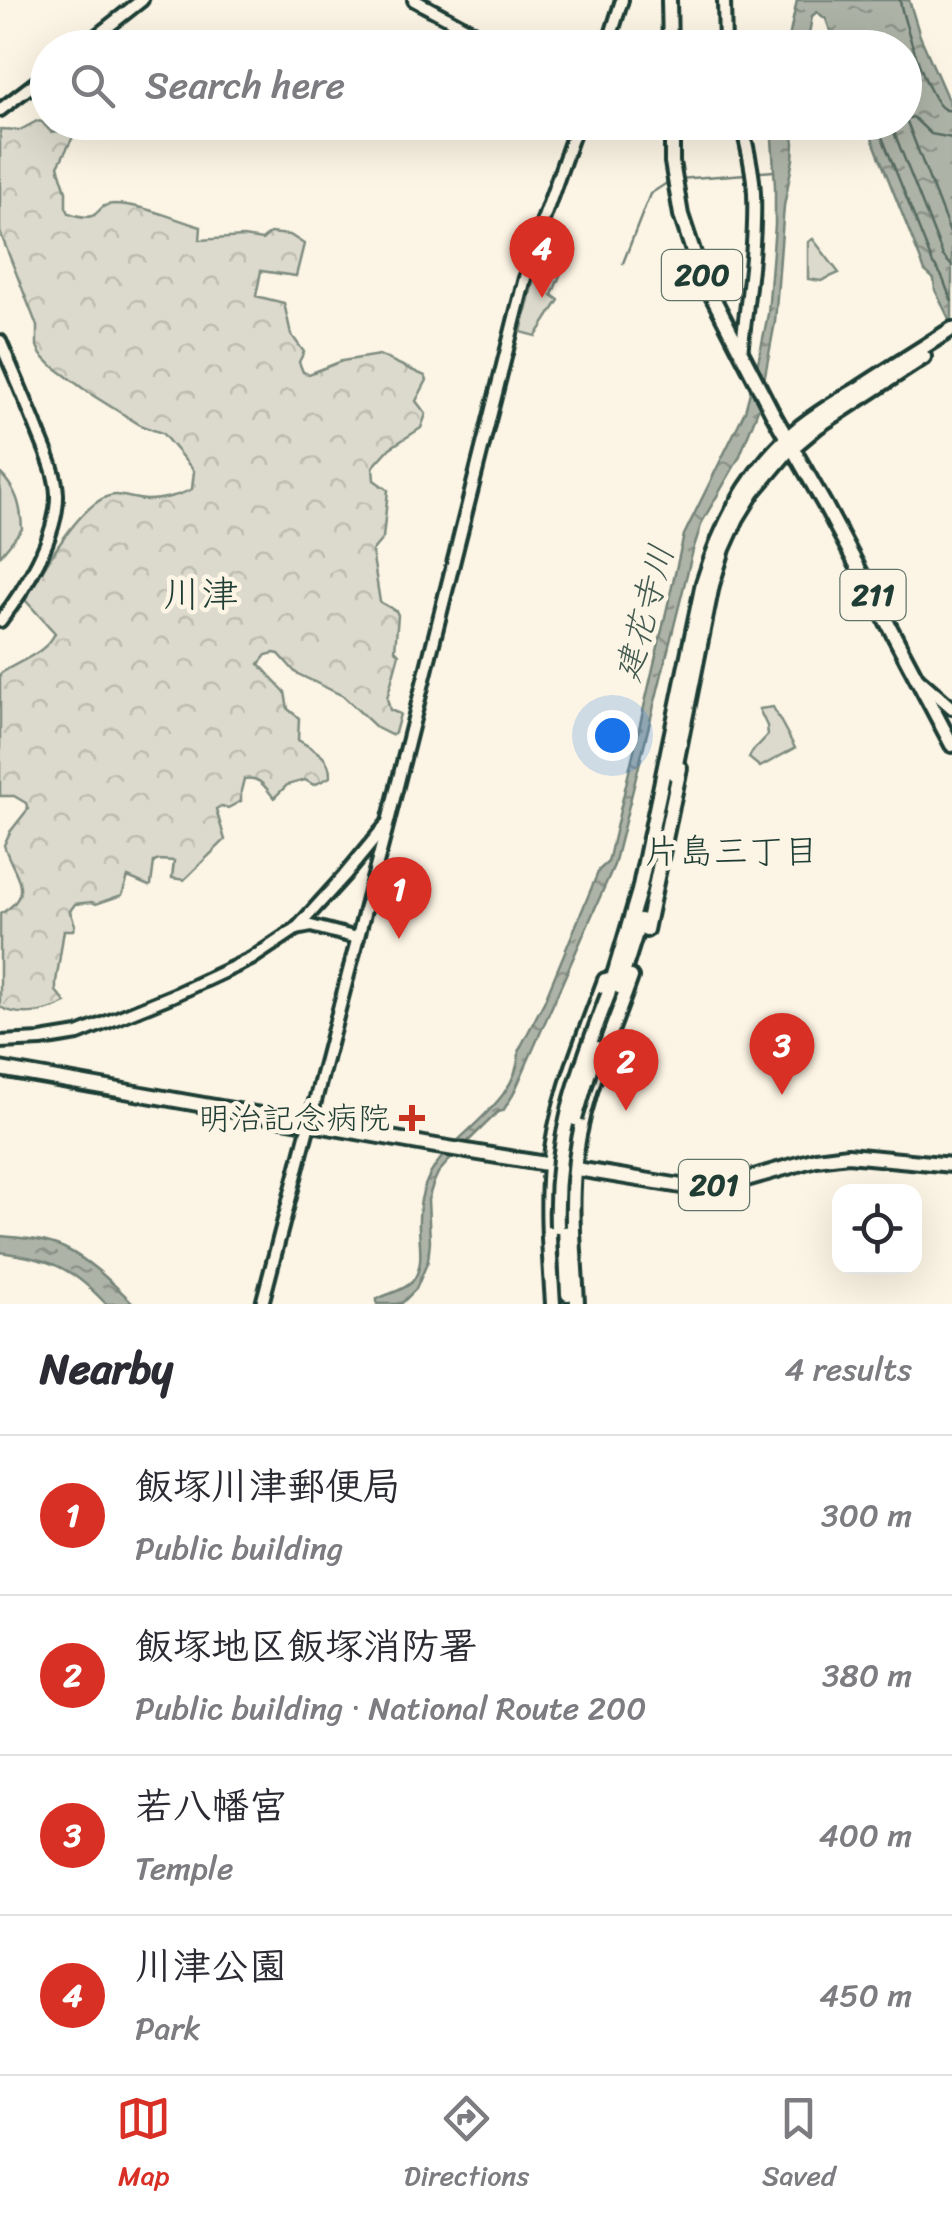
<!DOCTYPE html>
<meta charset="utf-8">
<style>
:root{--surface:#fff;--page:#f7f7f7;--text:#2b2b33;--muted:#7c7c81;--line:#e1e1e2;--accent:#d93025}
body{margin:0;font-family:Sriracha,"Klee One",sans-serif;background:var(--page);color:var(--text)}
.controls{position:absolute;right:30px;bottom:30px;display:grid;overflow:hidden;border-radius:20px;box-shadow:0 10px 40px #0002}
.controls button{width:90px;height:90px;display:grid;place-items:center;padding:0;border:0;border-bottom:2px solid var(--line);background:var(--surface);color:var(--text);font:50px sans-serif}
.you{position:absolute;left:612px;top:735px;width:35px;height:35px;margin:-25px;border:8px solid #fff;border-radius:50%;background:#1a73e8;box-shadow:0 0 0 15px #1a73e833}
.badge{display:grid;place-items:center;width:65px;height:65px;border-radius:50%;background:var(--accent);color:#fff;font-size:32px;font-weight:700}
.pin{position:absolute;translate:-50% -82px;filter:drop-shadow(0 2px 5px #0008)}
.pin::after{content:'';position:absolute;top:52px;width:35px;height:30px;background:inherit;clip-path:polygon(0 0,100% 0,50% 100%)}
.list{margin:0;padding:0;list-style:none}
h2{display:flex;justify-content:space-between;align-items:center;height:130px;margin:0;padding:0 40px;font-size:42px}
h2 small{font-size:32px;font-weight:400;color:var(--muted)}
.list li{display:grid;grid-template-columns:65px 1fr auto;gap:30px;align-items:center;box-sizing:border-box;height:160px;padding:0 40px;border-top:2px solid var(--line)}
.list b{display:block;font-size:38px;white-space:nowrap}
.list p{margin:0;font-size:32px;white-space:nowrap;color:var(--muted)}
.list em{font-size:32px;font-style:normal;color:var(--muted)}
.icon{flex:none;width:55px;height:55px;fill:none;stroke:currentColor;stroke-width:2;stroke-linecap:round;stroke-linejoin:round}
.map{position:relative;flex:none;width:952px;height:1304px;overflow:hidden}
.search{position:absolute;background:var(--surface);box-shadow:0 10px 40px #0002;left:30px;right:30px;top:30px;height:110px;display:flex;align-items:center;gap:25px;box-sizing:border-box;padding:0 35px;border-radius:55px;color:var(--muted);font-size:38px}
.sheet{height:770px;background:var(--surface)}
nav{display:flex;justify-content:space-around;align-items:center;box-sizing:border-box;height:140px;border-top:2px solid var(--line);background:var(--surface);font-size:28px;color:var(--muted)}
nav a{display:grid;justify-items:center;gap:5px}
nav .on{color:var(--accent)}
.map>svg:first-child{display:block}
.green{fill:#dcdacc;stroke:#7e8c80;stroke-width:2.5}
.forest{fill:url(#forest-crowns);stroke:#7e8c80;stroke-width:2.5}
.water{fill:url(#water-ripples);stroke:#758479;stroke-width:2.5}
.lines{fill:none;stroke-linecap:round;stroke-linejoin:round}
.shore{stroke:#586c62;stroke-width:2.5}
.stream{stroke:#758479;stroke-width:2.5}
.secondary-casing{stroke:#1f3d34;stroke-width:18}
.highway-casing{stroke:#1f3d34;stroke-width:20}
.secondary{stroke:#fcf5e5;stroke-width:10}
.highway{stroke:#fcf5e5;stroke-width:12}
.highway-bridge-casing{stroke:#1f3d34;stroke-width:20;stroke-linecap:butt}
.highway-bridge{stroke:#fcf5e5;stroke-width:12}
.poi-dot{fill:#c8321e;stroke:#fcf5e5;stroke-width:4}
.labels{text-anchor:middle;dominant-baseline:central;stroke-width:9;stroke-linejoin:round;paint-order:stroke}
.shield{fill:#fcf5e5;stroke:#617469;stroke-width:2.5}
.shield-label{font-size:30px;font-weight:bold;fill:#1f3d34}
.poi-label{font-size:32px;fill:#1f3d34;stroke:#fcf5e5;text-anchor:end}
.water-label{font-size:35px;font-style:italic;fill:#435a51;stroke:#fcf5e5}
.neighbourhood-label{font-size:35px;fill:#1f3d34;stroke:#fcf5e5}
.quarter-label{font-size:38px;fill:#1f3d34;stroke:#fcf5e5}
</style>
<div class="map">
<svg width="952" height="1304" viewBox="0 0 952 1304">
<defs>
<pattern id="forest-crowns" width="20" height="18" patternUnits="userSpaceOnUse" patternTransform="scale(2.5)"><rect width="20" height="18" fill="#dcdacc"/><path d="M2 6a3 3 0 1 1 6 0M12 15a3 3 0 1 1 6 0" fill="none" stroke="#bcbcb0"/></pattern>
<pattern id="water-ripples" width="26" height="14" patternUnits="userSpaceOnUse" patternTransform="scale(2.5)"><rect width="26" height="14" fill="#aeb3a7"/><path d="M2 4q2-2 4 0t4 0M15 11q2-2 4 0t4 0" fill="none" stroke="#8d9389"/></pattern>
</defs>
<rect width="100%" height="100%" fill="#fcf5e5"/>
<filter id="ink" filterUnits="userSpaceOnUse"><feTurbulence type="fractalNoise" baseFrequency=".01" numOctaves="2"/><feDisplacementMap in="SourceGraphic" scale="20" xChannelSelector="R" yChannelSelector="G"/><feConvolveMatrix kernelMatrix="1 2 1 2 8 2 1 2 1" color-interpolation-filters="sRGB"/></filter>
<g filter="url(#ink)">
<g class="green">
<path d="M 813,239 L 839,273 L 821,281 L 808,279 L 808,242 Z"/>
<path d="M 538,262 L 561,273 L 552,295 L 559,300 L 536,336 L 521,332 Z"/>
<path d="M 0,473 C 17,490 21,506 22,529 L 0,556 Z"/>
<path d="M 773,707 L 795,748 L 760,767 L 749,758 L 752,752 L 768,735 L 767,726 L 759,709 Z"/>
</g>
<path class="forest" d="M 37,121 L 42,122 L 51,132 L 70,130 L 74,135 L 58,166 L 66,191 L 66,207 L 69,213 C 104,225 92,205 113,204 C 142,204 174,219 201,227 L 200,240 L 243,237 L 262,240 L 270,233 L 290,235 L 304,244 L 296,276 L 261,271 L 256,296 L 284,303 L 291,334 L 304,352 L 299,362 L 303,372 L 309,374 L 342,361 L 379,355 L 425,376 L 427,380 L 416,401 L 426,414 L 421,428 L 390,448 L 373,467 L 374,480 L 388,490 L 383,538 L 372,551 L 380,602 L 396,611 L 398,615 L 395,650 L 399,654 L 387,698 L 390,710 L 400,714 L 395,733 L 391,735 L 377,728 L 343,696 L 296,673 L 279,654 L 274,653 L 266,655 L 259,664 L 285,692 L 288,709 L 299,718 L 298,740 C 314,750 331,756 330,777 L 314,785 L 305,780 L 287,785 L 274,798 C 265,787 260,776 244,779 L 241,791 L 241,801 L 228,808 L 221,806 L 216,809 L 225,840 L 184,880 L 172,878 L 174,861 L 159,860 L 154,862 L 151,885 L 149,886 L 128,877 L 122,895 L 96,904 L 92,902 L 75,904 L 70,911 L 75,925 L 73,930 L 64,930 L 56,982 L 56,991 L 66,1003 C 46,1013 20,1018 0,1007 L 0,914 C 38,893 12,873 4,845 L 10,832 L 28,809 L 26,803 L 14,796 L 0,796 L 0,674 C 18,661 46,654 55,633 L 26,601 L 26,597 C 42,572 84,494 116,495 C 127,496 137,500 147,500 C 161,500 181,495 192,489 L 194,471 L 162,433 L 142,426 L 89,393 L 50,364 L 41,355 L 37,346 L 37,326 L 0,232 L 0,129 L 20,130 Z"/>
<g class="water">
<path d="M 797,0 L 909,0 L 920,36 L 952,109 L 952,325 L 935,290 L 934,279 L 925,271 L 866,123 L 904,122 L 904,48 L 836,47 L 826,19 L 817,12 L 812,16 L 807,47 L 787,48 Z"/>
<path d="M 771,123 L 791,123 L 794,143 L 793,159 L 784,206 L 775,322 L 759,407 L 739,458 L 702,522 L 693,550 L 614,865 L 513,1095 L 503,1111 L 498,1112 L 452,1157 L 438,1173 L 433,1184 L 428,1200 L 430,1242 L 428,1261 L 416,1289 L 401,1304 L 377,1304 L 377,1299 C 389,1293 403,1291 412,1282 C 426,1266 418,1239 419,1221 C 419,1203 424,1183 434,1168 C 459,1129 519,1102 519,1050 L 544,1002 L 599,870 L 608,862 L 684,535 L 745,411 L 759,358 L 768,314 L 775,225 L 775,186 Z"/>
<path d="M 0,1236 C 21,1238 45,1239 64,1248 C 91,1261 113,1284 134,1304 L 106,1304 C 71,1266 49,1259 0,1252 Z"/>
</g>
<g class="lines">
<g class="shore">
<path d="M 900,0 C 902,18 929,102 944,109 C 946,111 949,110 952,110"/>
<path d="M 876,122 L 933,264 C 945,276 944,286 952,301"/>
<path d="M 890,122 L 943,256 L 952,266"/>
<path d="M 952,138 L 931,134 L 913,117 L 906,119 L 952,238"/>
</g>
<g class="stream">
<path d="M 761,172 L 774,171"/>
<path d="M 678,179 L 746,174"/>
<path d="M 623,263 L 650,194 L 670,181"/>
</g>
<g class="secondary-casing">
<g id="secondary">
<path d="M 414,0 L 503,48"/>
<path d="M 724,0 L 725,48"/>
<path d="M 81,48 L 142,0"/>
<path d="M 607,48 L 622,0"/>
<path d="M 0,110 L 48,73"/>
<path d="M 741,122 C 747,145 753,169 754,193 C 756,246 747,300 741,353"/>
<path d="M 0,341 C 13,372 27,403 39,434 C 47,454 56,473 57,494 C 58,535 25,590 0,621"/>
<path d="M 919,679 L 952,708"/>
<path d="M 296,929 L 311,926 L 357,938"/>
<path d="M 0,1042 L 41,1040 L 78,1034 L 176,994 L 251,959 L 296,929 L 344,876 L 386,825"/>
<path d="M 262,1304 L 388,822 L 531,254 L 578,122"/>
</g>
</g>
<g class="highway-casing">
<g id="highway">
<path d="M 669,0 L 670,48"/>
<path d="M 672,122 L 672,162 L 681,215 L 696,260 L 707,286 L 772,412 L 826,507 L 952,745"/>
<path d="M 674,774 L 712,585 L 723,549 L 737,518 L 753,492 L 786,453 L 818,426 L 924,357"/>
<path d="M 646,930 L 680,768"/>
<path d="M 619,987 L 640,920"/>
<path d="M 608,995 L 639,891 L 703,583 C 720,529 744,479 786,439 C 806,420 831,405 855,391 C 887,370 919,350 952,329"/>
<path d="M 0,1069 L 436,1146 L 681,1186 L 736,1182 L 816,1159 L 848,1155 L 952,1165"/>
<path d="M 565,1227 L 568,1294"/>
<path d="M 553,1304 C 550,1258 546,1211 550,1165 C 556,1101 583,1040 605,980"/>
<path d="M 577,1304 C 575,1260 570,1215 574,1171 C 579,1104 609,1040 631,977"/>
</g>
</g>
<use href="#secondary" class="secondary"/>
<use href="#highway" class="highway"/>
<g class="highway-bridge-casing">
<g id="highway-bridge">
<path d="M 575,1119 L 596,1048"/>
<path d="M 557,1227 C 554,1138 576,1077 608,995"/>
</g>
</g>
<use href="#highway-bridge" class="highway-bridge"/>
</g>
</g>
<path class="poi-dot" d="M407 1103h10v10h10v10h-10v10h-10v-10h-10v-10h10z"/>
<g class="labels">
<g class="shield">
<rect x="662" y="250" width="80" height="50" rx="8"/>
<rect x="840.5" y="570" width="65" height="50" rx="8"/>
<rect x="679" y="1160" width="70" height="50" rx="8"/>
</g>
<g class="shield-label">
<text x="702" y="275">200</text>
<text x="873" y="595">211</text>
<text x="714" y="1185">201</text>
</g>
<g class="poi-label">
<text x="390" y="1118">明治記念病院</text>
</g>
<g class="water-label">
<text transform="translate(644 613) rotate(-75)">建花寺川</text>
</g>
<g class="neighbourhood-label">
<text x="731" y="851">片島三丁目</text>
</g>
<g class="quarter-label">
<text x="201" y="594">川津</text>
</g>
</g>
</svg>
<div class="controls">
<button><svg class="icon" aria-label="locate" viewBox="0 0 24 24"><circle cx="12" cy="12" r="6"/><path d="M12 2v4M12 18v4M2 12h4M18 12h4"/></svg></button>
</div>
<div class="you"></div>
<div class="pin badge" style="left:399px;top:939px">1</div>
<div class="pin badge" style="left:626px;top:1111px">2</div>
<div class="pin badge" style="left:782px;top:1095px">3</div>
<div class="pin badge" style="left:542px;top:298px">4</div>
<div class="search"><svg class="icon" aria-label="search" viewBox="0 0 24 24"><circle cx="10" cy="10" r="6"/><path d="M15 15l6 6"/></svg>Search here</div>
</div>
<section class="sheet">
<h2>Nearby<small>4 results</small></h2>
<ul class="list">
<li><span class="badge">1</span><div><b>飯塚川津郵便局</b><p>Public building</p></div><em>300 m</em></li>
<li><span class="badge">2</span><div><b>飯塚地区飯塚消防署</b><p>Public building · National Route 200</p></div><em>380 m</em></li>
<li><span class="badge">3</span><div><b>若八幡宮</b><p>Temple</p></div><em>400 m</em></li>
<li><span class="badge">4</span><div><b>川津公園</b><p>Park</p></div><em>450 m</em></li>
</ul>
</section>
<nav>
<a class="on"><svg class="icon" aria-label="map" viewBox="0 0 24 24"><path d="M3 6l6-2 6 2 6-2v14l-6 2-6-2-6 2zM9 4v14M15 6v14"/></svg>Map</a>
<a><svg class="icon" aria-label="directions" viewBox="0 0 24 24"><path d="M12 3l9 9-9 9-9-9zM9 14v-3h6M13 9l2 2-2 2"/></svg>Directions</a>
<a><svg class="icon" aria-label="saved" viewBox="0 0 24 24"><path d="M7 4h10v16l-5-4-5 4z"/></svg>Saved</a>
</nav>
